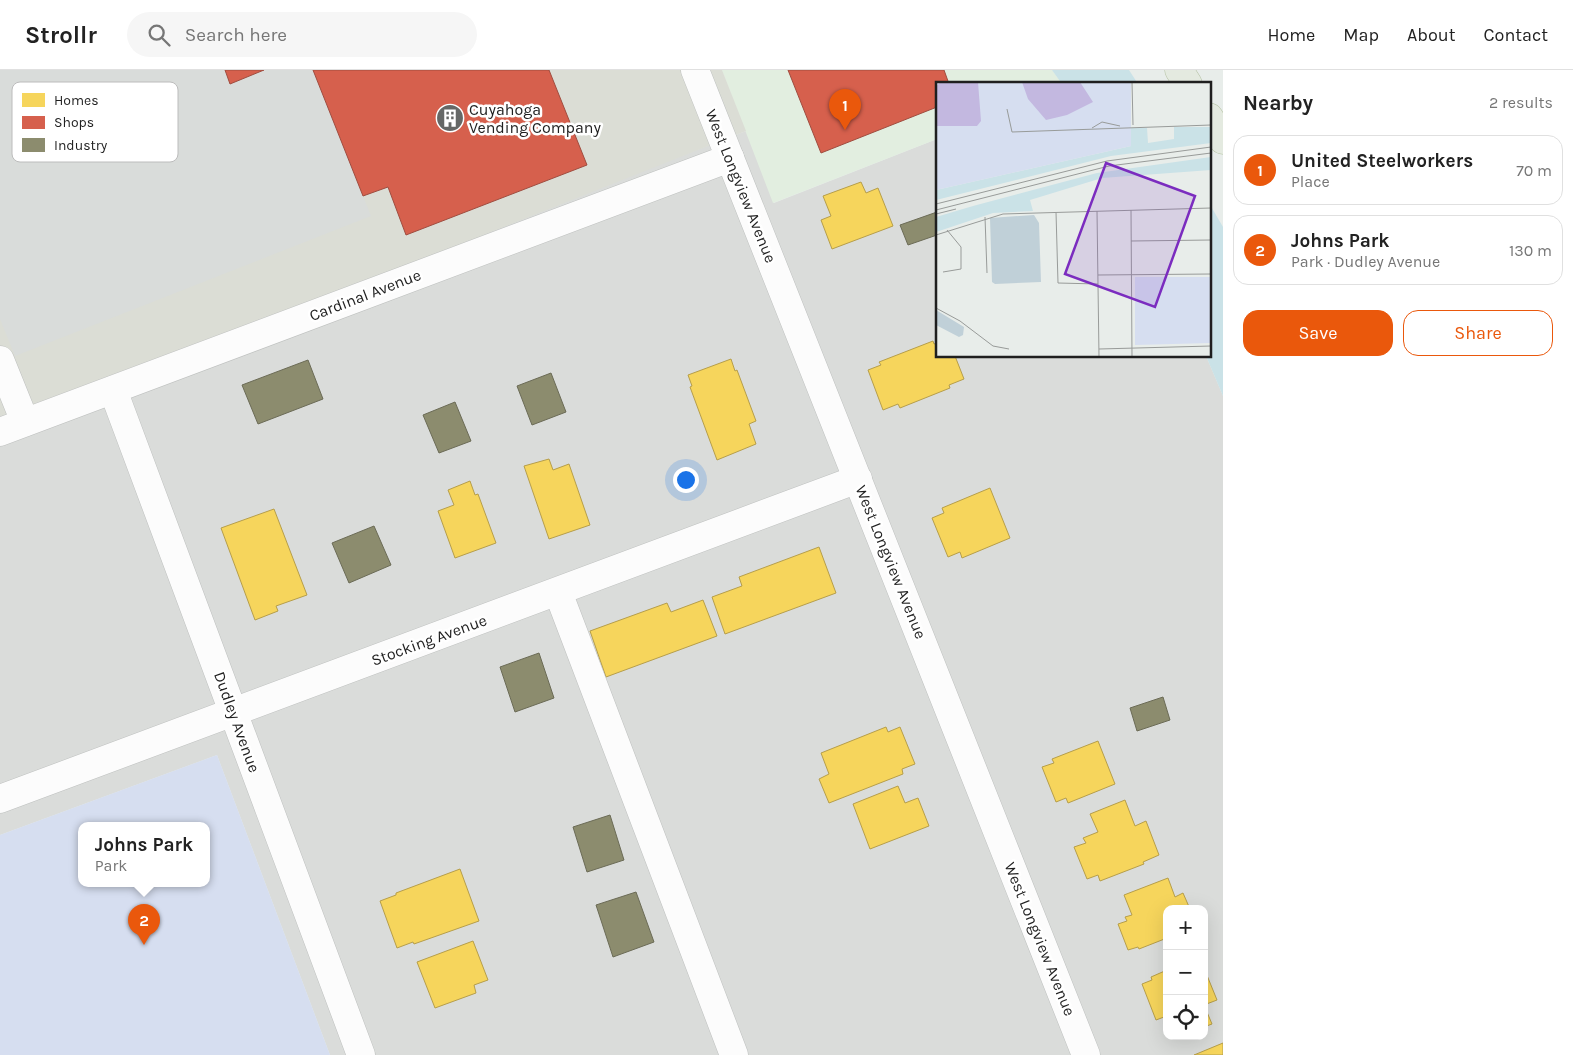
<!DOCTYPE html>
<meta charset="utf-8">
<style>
:root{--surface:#fff;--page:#f6f6f6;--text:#222;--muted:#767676;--line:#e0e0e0;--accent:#ea580c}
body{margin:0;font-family:Karla,sans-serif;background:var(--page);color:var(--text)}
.controls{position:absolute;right:15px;bottom:15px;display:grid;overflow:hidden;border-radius:10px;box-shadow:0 5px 20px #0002}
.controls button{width:45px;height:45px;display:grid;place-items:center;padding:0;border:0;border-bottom:1px solid var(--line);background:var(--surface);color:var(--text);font:25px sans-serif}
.you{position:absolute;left:685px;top:409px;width:18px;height:18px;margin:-12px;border:4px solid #fff;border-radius:50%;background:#1a73e8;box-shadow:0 0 0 8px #1a73e833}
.badge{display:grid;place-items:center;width:32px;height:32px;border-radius:50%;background:var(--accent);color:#fff;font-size:16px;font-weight:700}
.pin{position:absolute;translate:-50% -41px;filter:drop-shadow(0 1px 2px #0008)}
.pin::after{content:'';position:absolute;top:26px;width:18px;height:15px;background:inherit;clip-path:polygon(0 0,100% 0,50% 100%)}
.popup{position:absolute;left:78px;top:752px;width:132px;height:65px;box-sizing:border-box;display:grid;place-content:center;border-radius:10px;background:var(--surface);filter:drop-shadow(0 1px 4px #0005);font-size:16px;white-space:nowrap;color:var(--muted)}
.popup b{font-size:19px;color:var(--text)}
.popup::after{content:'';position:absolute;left:50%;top:100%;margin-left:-10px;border:10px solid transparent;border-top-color:var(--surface)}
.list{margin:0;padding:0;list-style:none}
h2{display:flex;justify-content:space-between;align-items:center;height:65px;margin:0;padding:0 20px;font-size:21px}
h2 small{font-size:16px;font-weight:400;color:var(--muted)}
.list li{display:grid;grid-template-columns:32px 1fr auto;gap:15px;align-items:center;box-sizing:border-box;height:70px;margin:0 10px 10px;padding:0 10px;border:1px solid var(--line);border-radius:15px}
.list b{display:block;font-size:19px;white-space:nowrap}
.list p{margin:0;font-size:16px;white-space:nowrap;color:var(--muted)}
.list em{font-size:16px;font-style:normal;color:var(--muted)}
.actions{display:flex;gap:10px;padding:15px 20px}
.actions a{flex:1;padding:11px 0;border:1px solid var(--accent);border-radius:15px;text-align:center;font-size:18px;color:var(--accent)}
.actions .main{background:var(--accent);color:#fff}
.icon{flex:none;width:28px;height:28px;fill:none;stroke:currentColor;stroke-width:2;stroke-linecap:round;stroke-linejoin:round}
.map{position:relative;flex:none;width:1223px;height:985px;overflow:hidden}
header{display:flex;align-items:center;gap:30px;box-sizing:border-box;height:70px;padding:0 25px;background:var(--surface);border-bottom:1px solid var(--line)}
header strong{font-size:24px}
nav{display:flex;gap:28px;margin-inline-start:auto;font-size:18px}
.search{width:350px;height:45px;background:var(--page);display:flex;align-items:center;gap:12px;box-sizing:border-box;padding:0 18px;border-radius:28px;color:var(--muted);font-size:19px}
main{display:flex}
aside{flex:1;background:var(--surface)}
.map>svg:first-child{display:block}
.residential{fill:#dadcda;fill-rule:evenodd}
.commercial{fill:#e2eee0}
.industrial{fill:#dbddd5}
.grass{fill:#cae2e7}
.park{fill:#d6def0;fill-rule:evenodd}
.parking{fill:#d9dcda}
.homes{fill:#f6d55c;stroke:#b69e4a}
.shops{fill:#d6604d;stroke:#9f4c3f}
.industry{fill:#8c8c6e;stroke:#6b6b56}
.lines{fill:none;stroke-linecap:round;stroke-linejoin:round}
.minor-casing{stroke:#bec0bf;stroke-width:29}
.highway-casing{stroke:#b3c0a1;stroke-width:29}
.minor{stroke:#fcfcfc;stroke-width:28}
.highway{stroke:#e4eae0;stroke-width:28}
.labels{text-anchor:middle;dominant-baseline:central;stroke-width:5;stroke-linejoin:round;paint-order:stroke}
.poi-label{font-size:16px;fill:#1f1f1f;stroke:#fff;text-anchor:start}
.street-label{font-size:16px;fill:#1f1f1f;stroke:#fff}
.inset-road{fill:none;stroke:#989b99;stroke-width:1}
.view{fill:#7b2cbf;fill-opacity:0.15;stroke:#7b2cbf;stroke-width:2.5}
.inset-edge{fill:none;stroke:#1f1f1f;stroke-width:2.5}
.key{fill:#fff;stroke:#bcbcbc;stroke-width:1}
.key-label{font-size:14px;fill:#1f1f1f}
</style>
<header>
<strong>Strollr</strong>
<div class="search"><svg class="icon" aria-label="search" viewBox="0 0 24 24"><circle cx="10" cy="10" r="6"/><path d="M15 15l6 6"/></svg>Search here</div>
<nav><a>Home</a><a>Map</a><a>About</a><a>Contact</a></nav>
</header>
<main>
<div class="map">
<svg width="1223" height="985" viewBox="0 0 1223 985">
<rect width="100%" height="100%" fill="#e8edea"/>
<path class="residential" d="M 746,61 L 774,133 L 937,69 L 937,286 L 1206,286 L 1223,326 L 1223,985 L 330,985 L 217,685 L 0,765 L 0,349 ZM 1167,839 L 1204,839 L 1204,966 L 1167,966 Z"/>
<path class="commercial" d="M 722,0 L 1052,0 L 1062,14 L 937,14 L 937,69 L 773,133 Z"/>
<path class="industrial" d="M 0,0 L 722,0 L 746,61 L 367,211 L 0,349 Z"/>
<g class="grass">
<path d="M 1052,0 L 1129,0 L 1138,14 L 1062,14 Z"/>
<path d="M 1209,133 L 1223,157 L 1223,326 L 1206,286 L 1209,286 Z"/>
</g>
<path class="park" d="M 217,685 L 330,985 L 0,985 L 0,765 ZM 82,756 L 206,756 L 206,814 L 82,814 Z"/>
<path class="parking" d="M 0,0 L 225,0 L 230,14 L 264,0 L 313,0 L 371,146 L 15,286 L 0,249 Z"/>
<g class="homes">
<path d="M 861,112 L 866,123 L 878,118 L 893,156 L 832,179 L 821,150 L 831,146 L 823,126 Z"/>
<path d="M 933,271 L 934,274 L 937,273 L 937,286 L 955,286 L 964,309 L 949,315 L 950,318 L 900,338 L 898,334 L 883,340 L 868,300 L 881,295 L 879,292 Z"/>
<path d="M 731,289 L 735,301 L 737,300 L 756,351 L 749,354 L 756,374 L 717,390 L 690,317 L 692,316 L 688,305 Z"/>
<path d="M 549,389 L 553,400 L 569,394 L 590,455 L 549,469 L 524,396 Z"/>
<path d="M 470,411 L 475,425 L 478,424 L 496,473 L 455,488 L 438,441 L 454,435 L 448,420 Z"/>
<path d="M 990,418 L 1010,468 L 962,488 L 960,482 L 948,487 L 932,448 L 944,443 L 942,438 Z"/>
<path d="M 274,439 L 307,525 L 276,536 L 278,541 L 255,550 L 221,458 Z"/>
<path d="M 819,477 L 836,523 L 725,564 L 712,527 L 742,516 L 739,507 Z"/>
<path d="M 703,530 L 717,566 L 606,607 L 590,561 L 667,533 L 671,542 Z"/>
<path d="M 886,657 L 888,662 L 900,657 L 915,694 L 902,699 L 903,704 L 829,733 L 819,709 L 829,704 L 821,683 Z"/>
<path d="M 1098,671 L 1115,714 L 1068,733 L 1066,728 L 1056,732 L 1042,697 L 1054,693 L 1052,689 Z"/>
<path d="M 898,716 L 905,733 L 918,728 L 929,756 L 870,779 L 853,734 Z"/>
<path d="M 1125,730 L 1135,756 L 1146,751 L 1159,785 L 1143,792 L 1144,794 L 1100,811 L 1098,805 L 1087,809 L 1074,777 L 1086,773 L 1083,768 L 1098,762 L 1090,744 Z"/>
<path d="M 460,799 L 479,851 L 414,874 L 413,872 L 397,878 L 380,831 L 396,825 L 396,823 Z"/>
<path d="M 1168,808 L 1175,827 L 1183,823 L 1190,839 L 1167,839 L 1167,868 L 1139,879 L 1138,877 L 1128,880 L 1118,854 L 1127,851 L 1125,847 L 1132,845 L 1124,825 Z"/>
<path d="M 473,871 L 488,910 L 474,915 L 476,923 L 435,938 L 417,892 Z"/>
<path d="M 1204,898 L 1217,930 L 1204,935 L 1212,954 L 1204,957 Z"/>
<path d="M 1167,900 L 1167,949 L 1165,949 L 1164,947 L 1156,950 L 1142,914 L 1152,910 L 1151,907 Z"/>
<path d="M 1223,973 L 1223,985 L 1194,985 Z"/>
</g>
<g class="shops">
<path d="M 225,0 L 264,0 L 230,14 Z"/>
<path d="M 313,0 L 549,0 L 587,95 L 406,165 L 388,117 L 363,126 Z"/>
<path d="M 788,0 L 944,0 L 949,14 L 937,14 L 937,37 L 821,83 Z"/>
</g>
<g class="industry">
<path d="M 937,142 L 937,165 L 908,175 L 900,155 Z"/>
<path d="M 308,290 L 323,329 L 258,354 L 242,315 Z"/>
<path d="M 551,303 L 566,342 L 532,355 L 517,316 Z"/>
<path d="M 455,332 L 471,371 L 439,383 L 423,345 Z"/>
<path d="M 374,456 L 391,495 L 349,513 L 332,473 Z"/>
<path d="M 539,583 L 554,628 L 515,642 L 500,597 Z"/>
<path d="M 1163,627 L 1170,650 L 1137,661 L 1130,638 Z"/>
<path d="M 610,745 L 624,790 L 587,802 L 573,757 Z"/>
<path d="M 636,822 L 654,872 L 613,887 L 596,835 Z"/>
</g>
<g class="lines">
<g class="minor-casing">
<g id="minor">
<path d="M 695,0 L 1086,985"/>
<path d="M 0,290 L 25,352"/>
<path d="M 113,320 L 361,985"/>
<path d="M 0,362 L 730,88"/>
<path d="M 558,522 L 734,985"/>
<path d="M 0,729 L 858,409"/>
</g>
</g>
<g class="highway-casing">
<g id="highway">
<path d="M 1179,0 L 1188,14"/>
<path d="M 1209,47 L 1223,70"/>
</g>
</g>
<use href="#minor" class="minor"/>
<use href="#highway" class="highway"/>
</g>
<defs>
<g id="building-disc" transform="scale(1.4375)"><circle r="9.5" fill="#656766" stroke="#fff"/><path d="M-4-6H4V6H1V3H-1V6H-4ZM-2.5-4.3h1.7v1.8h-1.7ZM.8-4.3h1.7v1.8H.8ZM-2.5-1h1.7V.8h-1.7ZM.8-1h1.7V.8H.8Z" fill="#fff"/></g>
</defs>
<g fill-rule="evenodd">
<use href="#building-disc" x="450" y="48"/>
</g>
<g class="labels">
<g class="poi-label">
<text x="469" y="39">Cuyahoga<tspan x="469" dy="18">Vending Company</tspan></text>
</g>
<g class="street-label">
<text transform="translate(741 116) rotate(68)">West Longview Avenue</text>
<text transform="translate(365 225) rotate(-21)">Cardinal Avenue</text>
<text transform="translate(891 492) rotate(68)">West Longview Avenue</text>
<text transform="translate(429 570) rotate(-20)">Stocking Avenue</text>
<text transform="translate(237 652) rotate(70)">Dudley Avenue</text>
<text transform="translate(1040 869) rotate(68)">West Longview Avenue</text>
</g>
</g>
<g transform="translate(936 12)">
<rect width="275" height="275" fill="#e8edea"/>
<path d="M 238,45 L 275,45 L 275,61 L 175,74 L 0,118 L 0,108 L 195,64 L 195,46 L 211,46 L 212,61 L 238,57 ZM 275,75 L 275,88 L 166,96 L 94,118 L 97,129 L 57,131 L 0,150 L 0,135 L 37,124 L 161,91 Z" fill="#cae2e7"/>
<path d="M 98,133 L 103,141 L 105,200 L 59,202 L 56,200 L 54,136 ZM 0,228 L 28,245 L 27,253 L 23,255 L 0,243 Z" fill="#c0d0d8"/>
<path d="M 0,0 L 195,0 L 195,64 L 0,108 ZM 199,195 L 275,195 L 275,261 L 199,263 Z" fill="#d6def0"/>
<path d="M 5,0 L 42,0 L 45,39 L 41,44 L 0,44 L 0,4 ZM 86,0 L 144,0 L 157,20 L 131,33 L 110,38 L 92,17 Z" fill="#c3b8e0"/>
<path class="inset-road" d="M 196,0 L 197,43M 71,27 L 76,50 L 275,43M 156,46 L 166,40 L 184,44M 0,122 L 171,79 L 275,65M 0,128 L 173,84 L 275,71M 195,128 L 196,275M 161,129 L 163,275M 120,130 L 122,201 L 162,202M 0,132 L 20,127M 49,135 L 51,191M 0,153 L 67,132 L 275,126M 195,159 L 275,158M 7,190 L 25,187 L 25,165 L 11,148M 162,193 L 275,192M 0,226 L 24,239 L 57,264 L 73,267M 163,267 L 275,264"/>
<path class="view" d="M 170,81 L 259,114 L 219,225 L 129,192 Z"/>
<rect width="275" height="275" class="inset-edge"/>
</g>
<rect x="12" y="12" width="166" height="80" rx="8" class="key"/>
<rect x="22" y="23" width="23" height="14" fill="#f6d55c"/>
<rect x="22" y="46" width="23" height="13" fill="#d6604d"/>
<rect x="22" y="68" width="23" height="14" fill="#8c8c6e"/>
<g class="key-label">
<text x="54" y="35">Homes</text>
<text x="54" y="57">Shops</text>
<text x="54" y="80">Industry</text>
</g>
</svg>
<div class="controls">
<button>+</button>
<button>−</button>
<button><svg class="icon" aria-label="locate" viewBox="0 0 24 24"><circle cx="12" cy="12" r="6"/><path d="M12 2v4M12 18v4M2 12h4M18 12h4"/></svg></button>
</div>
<div class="you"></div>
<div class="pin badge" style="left:845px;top:60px">1</div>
<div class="pin badge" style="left:144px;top:875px">2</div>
<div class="popup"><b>Johns Park</b>Park</div>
</div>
<aside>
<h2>Nearby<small>2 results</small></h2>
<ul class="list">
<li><span class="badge">1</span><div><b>United Steelworkers</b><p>Place</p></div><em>70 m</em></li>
<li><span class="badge">2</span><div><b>Johns Park</b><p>Park · Dudley Avenue</p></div><em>130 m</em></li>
</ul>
<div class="actions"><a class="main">Save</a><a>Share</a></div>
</aside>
</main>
